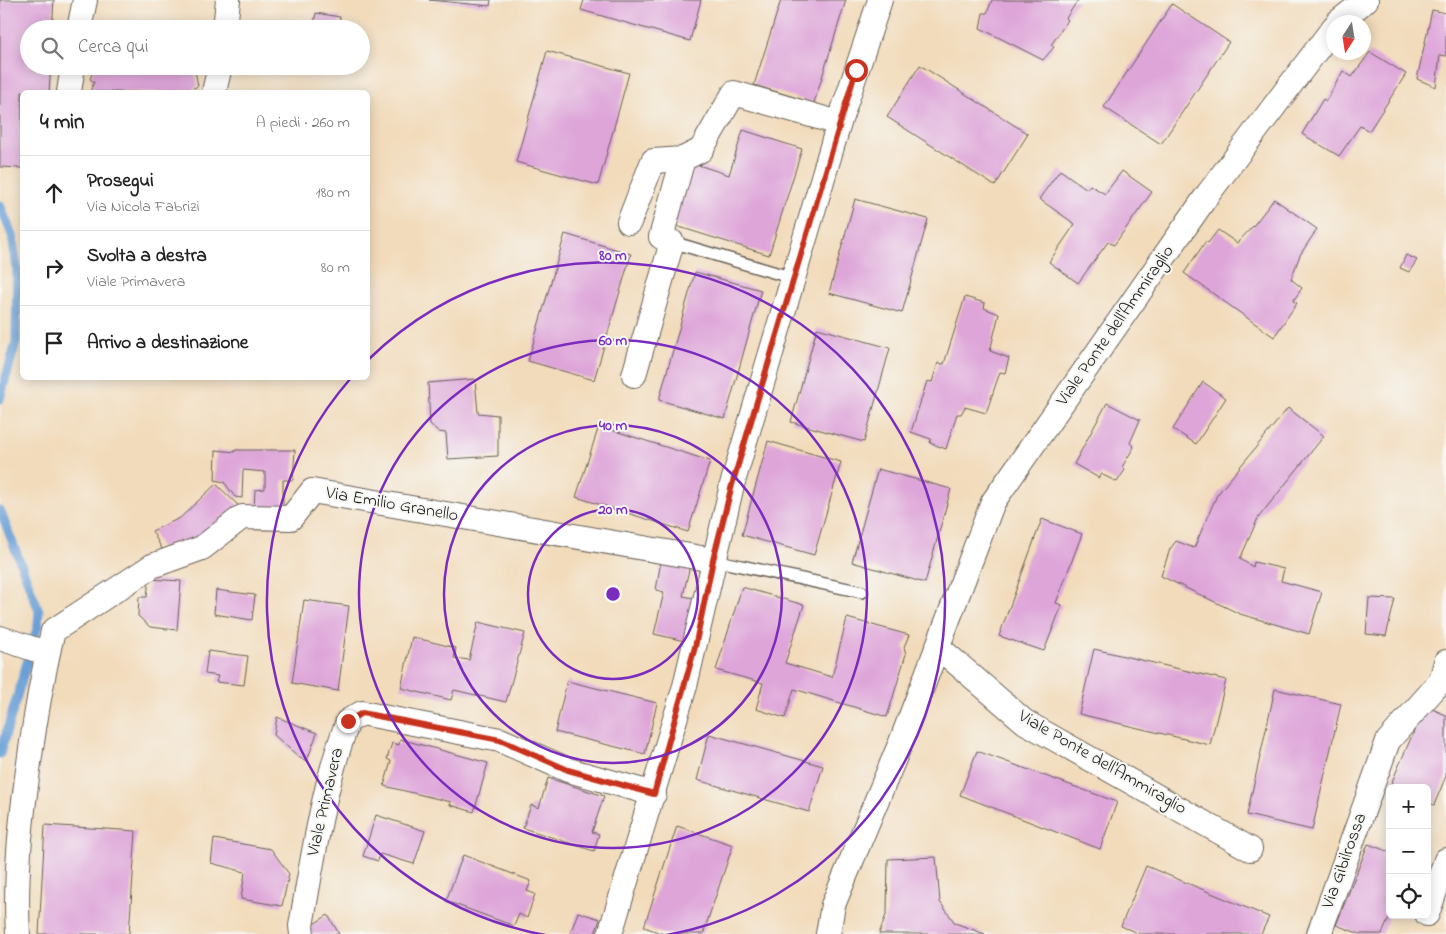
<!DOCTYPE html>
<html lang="it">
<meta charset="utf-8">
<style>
:root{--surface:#fff;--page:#f2f2f2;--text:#222;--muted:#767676;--line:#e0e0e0}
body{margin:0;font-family:"Indie Flower",sans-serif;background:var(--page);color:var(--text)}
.controls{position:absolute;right:15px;bottom:15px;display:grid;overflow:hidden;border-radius:8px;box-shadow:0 2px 12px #0003}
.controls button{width:45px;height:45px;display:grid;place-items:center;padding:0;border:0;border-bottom:1px solid var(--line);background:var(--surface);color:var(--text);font:25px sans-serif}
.compass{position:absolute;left:1326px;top:15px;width:45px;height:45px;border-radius:50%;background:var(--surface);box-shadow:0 2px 12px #0003;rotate:192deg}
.stop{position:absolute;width:15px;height:15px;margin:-11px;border:4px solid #c8321e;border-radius:50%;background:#fff}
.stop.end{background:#c8321e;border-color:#fff;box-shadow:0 1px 5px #0008}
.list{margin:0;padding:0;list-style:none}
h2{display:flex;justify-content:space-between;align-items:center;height:65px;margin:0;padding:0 20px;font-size:21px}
h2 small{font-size:16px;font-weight:400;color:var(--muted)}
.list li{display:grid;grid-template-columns:32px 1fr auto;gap:15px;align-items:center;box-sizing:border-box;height:75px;padding:0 20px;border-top:1px solid var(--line)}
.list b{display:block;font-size:19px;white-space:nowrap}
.list p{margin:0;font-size:16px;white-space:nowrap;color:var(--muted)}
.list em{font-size:16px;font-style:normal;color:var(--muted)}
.icon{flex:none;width:28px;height:28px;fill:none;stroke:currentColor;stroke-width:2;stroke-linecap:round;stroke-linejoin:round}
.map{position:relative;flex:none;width:1446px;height:934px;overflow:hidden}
.search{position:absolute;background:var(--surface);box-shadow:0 2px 12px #0003;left:20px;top:20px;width:350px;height:55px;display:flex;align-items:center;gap:12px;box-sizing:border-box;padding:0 18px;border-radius:28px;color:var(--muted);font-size:19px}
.panel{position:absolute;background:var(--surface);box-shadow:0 2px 12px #0003;left:20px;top:90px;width:350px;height:290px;border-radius:8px}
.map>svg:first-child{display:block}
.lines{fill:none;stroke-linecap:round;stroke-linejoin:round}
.stream{stroke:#6aa0d7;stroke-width:9}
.building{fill:#dea5d9}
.lane-casing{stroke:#675f54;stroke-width:14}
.street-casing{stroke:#675f54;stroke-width:26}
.lane{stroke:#fff;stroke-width:11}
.street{stroke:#fff;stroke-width:24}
.route{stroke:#c8321e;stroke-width:6}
.ring{fill:none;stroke:#7b2cbf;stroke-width:2.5}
.labels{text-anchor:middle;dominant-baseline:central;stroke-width:4;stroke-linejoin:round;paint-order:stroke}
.street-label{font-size:18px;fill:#1c1c1c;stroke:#f6f6f2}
.centre{fill:#7b2cbf;stroke:#f6f6f2;stroke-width:2.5}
.ring-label{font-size:15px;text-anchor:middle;font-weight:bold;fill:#7b2cbf;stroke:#f6f6f2;stroke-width:4;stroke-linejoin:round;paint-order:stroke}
</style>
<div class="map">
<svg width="1446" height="934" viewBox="0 0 1446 934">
<rect width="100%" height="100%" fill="#f6f6f2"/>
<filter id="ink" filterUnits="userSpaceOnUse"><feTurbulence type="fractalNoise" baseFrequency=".02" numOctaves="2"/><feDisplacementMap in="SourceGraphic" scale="10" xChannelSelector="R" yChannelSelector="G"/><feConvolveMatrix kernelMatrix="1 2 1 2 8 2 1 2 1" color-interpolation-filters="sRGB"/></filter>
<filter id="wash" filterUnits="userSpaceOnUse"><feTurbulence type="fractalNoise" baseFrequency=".0096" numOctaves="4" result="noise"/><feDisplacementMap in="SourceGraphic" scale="20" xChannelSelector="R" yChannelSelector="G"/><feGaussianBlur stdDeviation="1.12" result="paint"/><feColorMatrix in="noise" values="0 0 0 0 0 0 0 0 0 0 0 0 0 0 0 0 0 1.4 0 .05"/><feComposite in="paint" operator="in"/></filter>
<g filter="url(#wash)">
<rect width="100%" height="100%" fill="#f2dbbb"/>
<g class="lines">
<g class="stream">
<path d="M 0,205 L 12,235 L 17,269 L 16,342 L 0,399"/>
<path d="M 0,510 L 39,611 L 38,625 L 0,754"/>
</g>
</g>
<g id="blocks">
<g class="building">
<path d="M 0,0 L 54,0 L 52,29 L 29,29 L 29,66 L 51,66 L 49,92 L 22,92 L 22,168 L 0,167 Z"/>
<path d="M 429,0 L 491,0 L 490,6 Z"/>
<path d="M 584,0 L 701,0 L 690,41 L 581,10 Z"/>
<path d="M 781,0 L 846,0 L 814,103 L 754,85 Z"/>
<path d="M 992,0 L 1078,0 L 1066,18 L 1068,20 L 1051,45 L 1054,47 L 1043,60 L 980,28 L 983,13 L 987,13 Z"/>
<path d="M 1172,4 L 1229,42 L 1161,144 L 1104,107 Z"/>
<path d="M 1432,10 L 1446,13 L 1446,56 L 1440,55 L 1436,87 L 1417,79 Z"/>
<path d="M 316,13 L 340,17 L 338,29 L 313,29 Z"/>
<path d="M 547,51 L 629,73 L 598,185 L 516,162 Z"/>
<path d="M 1370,52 L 1406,74 L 1369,131 L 1360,126 L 1339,156 L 1302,134 L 1323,99 L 1326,101 L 1343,71 L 1352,77 Z"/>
<path d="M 920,65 L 1028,134 L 995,186 L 887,117 Z"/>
<path d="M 95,66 L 194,66 L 198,86 L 185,92 L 184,90 L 178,92 L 90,92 L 94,82 L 90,79 Z"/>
<path d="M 743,130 L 802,149 L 769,255 L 673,225 L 692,163 L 729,175 Z"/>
<path d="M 1060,170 L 1087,189 L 1090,185 L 1105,194 L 1122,171 L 1152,192 L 1114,245 L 1108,242 L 1078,283 L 1049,262 L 1075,224 L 1039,199 Z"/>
<path d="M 855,199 L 928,219 L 902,313 L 829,293 Z"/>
<path d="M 1274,199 L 1317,229 L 1300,255 L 1291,279 L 1302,288 L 1293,301 L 1297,303 L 1274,337 L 1184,273 L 1206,241 L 1208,243 L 1218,230 L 1237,243 L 1254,225 Z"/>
<path d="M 565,234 L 631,254 L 594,380 L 528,361 Z"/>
<path d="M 1406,255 L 1417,260 L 1409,272 L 1400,268 Z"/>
<path d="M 695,272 L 761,290 L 725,419 L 659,400 Z"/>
<path d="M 965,297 L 985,303 L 984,308 L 999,314 L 990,351 L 1009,358 L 1005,373 L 1000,372 L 986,413 L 965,407 L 961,414 L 957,414 L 946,449 L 930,443 L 931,439 L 911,432 L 927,381 L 932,382 L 938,363 L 944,364 Z"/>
<path d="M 817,328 L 890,348 L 864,442 L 791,422 Z"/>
<path d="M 475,379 L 478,413 L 498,415 L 498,456 L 448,459 L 446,433 L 439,432 L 430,424 L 428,383 Z"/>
<path d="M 1203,382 L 1226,398 L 1196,444 L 1173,429 Z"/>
<path d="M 1107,403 L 1140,420 L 1130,443 L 1134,447 L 1122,467 L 1125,470 L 1117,482 L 1101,474 L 1099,478 L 1074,464 Z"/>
<path d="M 1288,408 L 1324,436 L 1258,518 L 1240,559 L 1253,567 L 1254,562 L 1284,569 L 1281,581 L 1322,592 L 1309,634 L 1240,614 L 1161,576 L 1170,549 L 1176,541 L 1194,548 L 1217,495 Z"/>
<path d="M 599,426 L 710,461 L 688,532 L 576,497 Z"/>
<path d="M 768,441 L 841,462 L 814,555 L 742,535 Z"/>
<path d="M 216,450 L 235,452 L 235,450 L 295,450 L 293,480 L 283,480 L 283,510 L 254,510 L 255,490 L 265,489 L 265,472 L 243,470 L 242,498 L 235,497 L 224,482 L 215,480 Z"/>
<path d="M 878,469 L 951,489 L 925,583 L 852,562 Z"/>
<path d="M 216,484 L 239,506 L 200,540 L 166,556 L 152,531 L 180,518 Z"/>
<path d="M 1042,519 L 1082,534 L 1056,603 L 1062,605 L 1044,651 L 999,636 Z"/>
<path d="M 661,561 L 690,565 L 683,596 L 699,599 L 689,642 L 654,634 L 664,592 L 656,590 Z"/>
<path d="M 149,579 L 181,581 L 177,630 L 150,627 L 138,616 L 139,597 L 147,597 Z"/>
<path d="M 742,587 L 804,605 L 785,663 L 832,677 L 847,618 L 909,635 L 904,647 L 906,654 L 887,717 L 794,689 L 785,718 L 756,709 L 763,683 L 716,670 Z"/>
<path d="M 216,590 L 255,595 L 252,620 L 214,614 Z"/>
<path d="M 1369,598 L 1395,599 L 1386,636 L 1366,634 Z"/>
<path d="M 304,600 L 349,606 L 338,691 L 292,683 Z"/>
<path d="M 478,622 L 525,633 L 506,702 L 454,690 L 451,700 L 401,688 L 412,637 L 456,648 L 454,658 L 469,660 Z"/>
<path d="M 1094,649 L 1226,680 L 1210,745 L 1079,714 Z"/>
<path d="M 208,651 L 248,656 L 244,685 L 216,682 L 218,676 L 205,674 Z"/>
<path d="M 567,681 L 657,703 L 645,754 L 555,732 Z"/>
<path d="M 1275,689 L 1341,704 L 1312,830 L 1247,815 Z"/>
<path d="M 1425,706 L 1446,715 L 1446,776 L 1434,805 L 1427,802 L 1427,788 L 1390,786 Z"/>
<path d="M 277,717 L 317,733 L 307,761 L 300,758 L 274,735 Z"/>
<path d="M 709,734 L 823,766 L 809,812 L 697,780 Z"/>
<path d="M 400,739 L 488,763 L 474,812 L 450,805 L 451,802 L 384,786 L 391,761 L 387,759 L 392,743 L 399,745 Z"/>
<path d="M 977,751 L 1117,802 L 1100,849 L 960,795 Z"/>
<path d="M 548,778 L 604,796 L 592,832 L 599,834 L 594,851 L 523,828 L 531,805 L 539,808 Z"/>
<path d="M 376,815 L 425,831 L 414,864 L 380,854 L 378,861 L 363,856 Z"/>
<path d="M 45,825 L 136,831 L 129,934 L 39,934 Z"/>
<path d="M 677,826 L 733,845 L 703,934 L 664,934 L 644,927 Z"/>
<path d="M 214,839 L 271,849 L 289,874 L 282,906 L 241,899 L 245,872 L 211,863 Z"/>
<path d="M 1368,844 L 1390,852 L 1390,916 L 1382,934 L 1360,934 L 1336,925 Z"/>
<path d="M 463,855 L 531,881 L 527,891 L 535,894 L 527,918 L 519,914 L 514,926 L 446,901 Z"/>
<path d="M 936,857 L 940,902 L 955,923 L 985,934 L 879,934 L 887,912 L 888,859 Z"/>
<path d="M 1146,866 L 1269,917 L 1261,934 L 1140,934 L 1121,926 Z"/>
<path d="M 578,912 L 600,919 L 595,934 L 570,934 Z"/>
<path d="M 328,915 L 339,934 L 311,934 L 309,927 Z"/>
</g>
</g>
</g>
<g filter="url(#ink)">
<use href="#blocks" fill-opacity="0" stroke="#675f54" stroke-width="1"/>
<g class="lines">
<g class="lane-casing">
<g id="lane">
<path d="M 672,242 L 793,278"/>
<path d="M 713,560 L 862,592"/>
</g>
</g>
<g class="street-casing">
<g id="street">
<path d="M 1338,22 L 1366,0"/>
<path d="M 79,29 L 85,0"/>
<path d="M 225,29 L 228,0"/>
<path d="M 69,92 L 73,66"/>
<path d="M 214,92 L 220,66"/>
<path d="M 629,222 L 653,161 L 683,159"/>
<path d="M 634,375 L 672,242 L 661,237 L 683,159 L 701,150 L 734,93 L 839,123"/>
<path d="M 0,638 L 43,652 L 46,661"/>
<path d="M 938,647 L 1025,722 L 1250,849"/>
<path d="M 1427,914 L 1446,860"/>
<path d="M 18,934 C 15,887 19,840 25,793 C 32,738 40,684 53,631 L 152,566 L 202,548 L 242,517 L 291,518 L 312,491 L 713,560"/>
<path d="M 302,934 L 301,926 C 313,857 323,787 348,721 L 362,713 L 500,740 L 568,770 L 654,794"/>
<path d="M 610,934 L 685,686 L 732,485 L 839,123 L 880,0"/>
<path d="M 828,934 L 833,905 L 901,742 L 993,502 L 1208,194 L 1334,27"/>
<path d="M 1319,934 L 1388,741 L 1441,681 L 1446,662"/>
</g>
</g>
<use href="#lane" class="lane"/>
<use href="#street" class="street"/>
</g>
</g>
<g class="lines" filter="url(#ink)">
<path class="route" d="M 348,721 L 362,713 L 500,740 L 568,770 L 654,794 L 695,647 L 713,560 L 732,485 L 856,70"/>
</g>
<g class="ring">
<circle cx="613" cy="594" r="85"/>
<circle cx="613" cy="594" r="169"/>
<circle cx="613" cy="594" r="254"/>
<path d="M369 359A339 339 0 1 1 351 378"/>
</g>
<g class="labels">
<g class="street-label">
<text transform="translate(1116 326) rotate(-55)">Viale Ponte dell'Ammiraglio</text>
<text transform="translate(392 505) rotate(10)">Via Emilio Granello</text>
<text transform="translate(1102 763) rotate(30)">Viale Ponte dell'Ammiraglio</text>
<text transform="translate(326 802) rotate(-77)">Viale Primavera</text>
<text transform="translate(1345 861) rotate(-70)">Via Gibilrossa</text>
</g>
</g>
<circle cx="613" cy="594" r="8" class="centre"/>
<g class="ring-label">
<text x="613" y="260">80 m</text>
<text x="613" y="345">60 m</text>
<text x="613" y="430">40 m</text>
<text x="613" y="514">20 m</text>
</g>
</svg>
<div class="controls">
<button>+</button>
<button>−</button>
<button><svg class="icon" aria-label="locate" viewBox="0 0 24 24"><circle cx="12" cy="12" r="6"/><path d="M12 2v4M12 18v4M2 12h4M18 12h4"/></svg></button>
</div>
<svg class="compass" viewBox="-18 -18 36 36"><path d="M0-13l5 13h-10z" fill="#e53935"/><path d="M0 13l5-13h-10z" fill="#767676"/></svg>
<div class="stop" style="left:856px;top:70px"></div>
<div class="stop end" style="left:348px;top:721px"></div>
<div class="search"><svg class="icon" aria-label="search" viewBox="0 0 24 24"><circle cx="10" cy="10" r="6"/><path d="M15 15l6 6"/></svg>Cerca qui</div>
<section class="panel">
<h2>4 min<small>A piedi · 260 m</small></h2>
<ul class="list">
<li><svg class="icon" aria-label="ahead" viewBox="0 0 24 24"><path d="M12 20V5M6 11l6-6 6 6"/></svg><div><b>Prosegui</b><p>Via Nicola Fabrizi</p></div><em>180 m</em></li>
<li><svg class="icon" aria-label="right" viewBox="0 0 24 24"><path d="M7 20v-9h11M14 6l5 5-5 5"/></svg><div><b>Svolta a destra</b><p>Viale Primavera</p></div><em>80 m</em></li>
<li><svg class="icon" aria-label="arrive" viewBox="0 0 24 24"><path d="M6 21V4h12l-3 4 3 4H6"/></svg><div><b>Arrivo a destinazione</b></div></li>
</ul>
</section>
</div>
